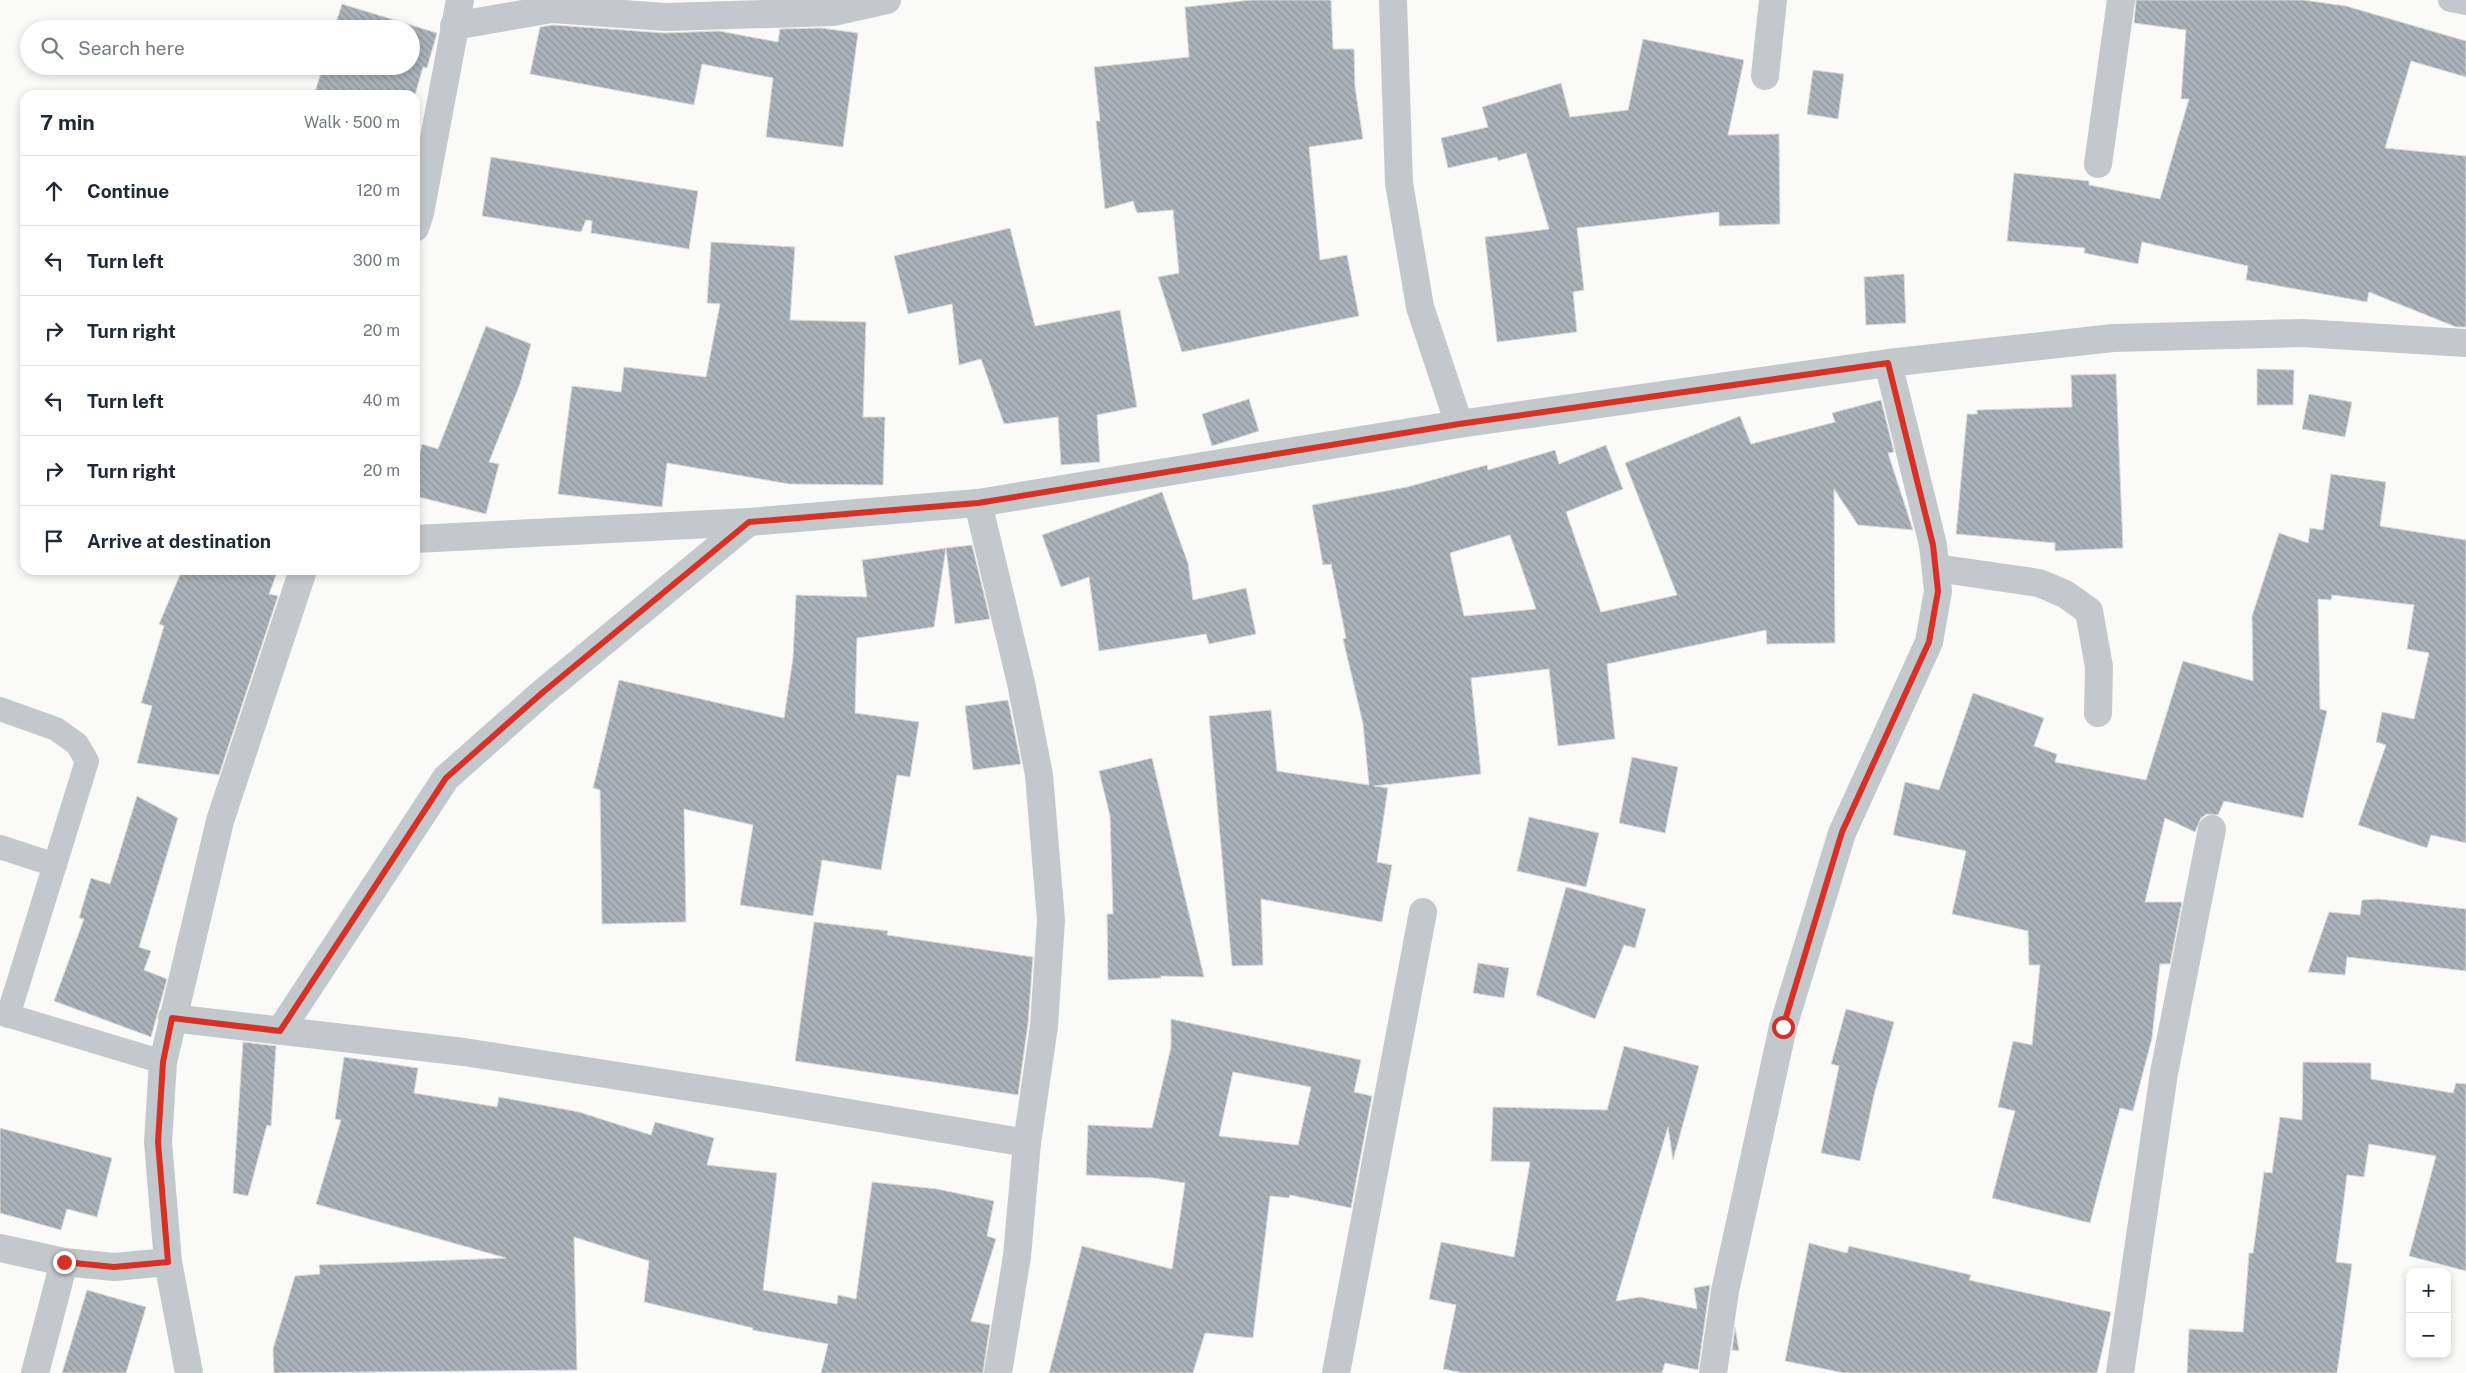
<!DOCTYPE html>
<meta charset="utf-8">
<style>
:root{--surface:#fff;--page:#f6f6f7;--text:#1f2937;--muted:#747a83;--line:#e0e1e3}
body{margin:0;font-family:"Public Sans",sans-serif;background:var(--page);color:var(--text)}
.controls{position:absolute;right:15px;bottom:15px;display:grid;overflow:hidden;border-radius:10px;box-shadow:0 2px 8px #0003}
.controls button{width:45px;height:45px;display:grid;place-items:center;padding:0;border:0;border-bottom:1px solid var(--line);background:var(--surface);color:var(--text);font:25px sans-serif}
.stop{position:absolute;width:15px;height:15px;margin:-11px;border:4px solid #d93025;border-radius:50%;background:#fff}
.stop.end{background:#d93025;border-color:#fff;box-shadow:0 1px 5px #0008}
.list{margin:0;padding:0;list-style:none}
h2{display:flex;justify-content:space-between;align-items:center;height:65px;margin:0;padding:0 20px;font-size:21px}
h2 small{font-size:16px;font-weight:400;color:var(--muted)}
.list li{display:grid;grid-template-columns:32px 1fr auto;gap:15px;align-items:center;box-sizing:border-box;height:70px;padding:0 20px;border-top:1px solid var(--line)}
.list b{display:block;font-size:19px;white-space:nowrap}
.list em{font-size:16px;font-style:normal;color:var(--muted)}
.icon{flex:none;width:28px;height:28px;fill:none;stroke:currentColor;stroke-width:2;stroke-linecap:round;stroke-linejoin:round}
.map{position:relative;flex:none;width:2466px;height:1373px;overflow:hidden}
.search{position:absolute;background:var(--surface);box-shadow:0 2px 8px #0003;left:20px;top:20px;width:400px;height:55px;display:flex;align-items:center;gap:12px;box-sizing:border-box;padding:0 18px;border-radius:28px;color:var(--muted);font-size:19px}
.panel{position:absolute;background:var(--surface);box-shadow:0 2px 8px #0003;left:20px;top:90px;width:400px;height:485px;border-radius:15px}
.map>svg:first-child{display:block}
.building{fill:url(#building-back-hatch);stroke:#dcdcda;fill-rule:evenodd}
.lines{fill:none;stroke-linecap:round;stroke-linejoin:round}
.service{stroke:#c3c8cc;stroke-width:24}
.minor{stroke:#c3c8cc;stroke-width:28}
.route{stroke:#d93025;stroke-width:6}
</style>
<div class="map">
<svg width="2466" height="1373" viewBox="0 0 2466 1373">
<defs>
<pattern id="building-back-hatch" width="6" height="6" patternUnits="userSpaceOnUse" patternTransform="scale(1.25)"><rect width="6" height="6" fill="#aab3b9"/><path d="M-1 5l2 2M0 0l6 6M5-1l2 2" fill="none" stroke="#8e969c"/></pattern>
</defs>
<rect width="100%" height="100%" fill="#fafaf8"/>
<g class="building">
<path d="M 1251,0 L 1331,0 L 1333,49 L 1354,49 L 1355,87 L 1363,139 L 1309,147 L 1320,260 L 1347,255 L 1359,316 L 1182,352 L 1158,277 L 1179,273 L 1173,210 L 1137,213 L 1133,201 L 1105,209 L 1096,121 L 1100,121 L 1094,67 L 1189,57 L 1185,7 Z"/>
<path d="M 2136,0 L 2303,0 L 2346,6 L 2466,41 L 2466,77 L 2411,61 L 2385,148 L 2466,156 L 2466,327 L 2456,327 L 2369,292 L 2367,302 L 2246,280 L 2248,266 L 2142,242 L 2138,264 L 2084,253 L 2085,248 L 2007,241 L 2014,173 L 2089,181 L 2089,185 L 2160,199 L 2189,99 L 2181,99 L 2186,30 L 2134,23 Z"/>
<path d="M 342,4 L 437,33 L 427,68 L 423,67 L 415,95 L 314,95 L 323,66 L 411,66 L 411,29 L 334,29 Z"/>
<path d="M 553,25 L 665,33 L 719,31 L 778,42 L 780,29 L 821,28 L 858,33 L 843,147 L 766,137 L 773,78 L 702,64 L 694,105 L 530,74 L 540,27 Z"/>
<path d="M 1643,39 L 1744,60 L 1728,135 L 1779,134 L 1780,224 L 1719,226 L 1719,212 L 1577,228 L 1584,290 L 1573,292 L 1577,332 L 1497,342 L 1485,237 L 1549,229 L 1526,153 L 1498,161 L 1497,157 L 1448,168 L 1441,138 L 1488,127 L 1482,107 L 1561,83 L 1570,117 L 1628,110 Z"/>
<path d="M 1813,70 L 1844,74 L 1838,119 L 1807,114 Z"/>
<path d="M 491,157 L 698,191 L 689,249 L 591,233 L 592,221 L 586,220 L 581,232 L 482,216 Z"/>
<path d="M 1010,228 L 1035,326 L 1120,310 L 1137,407 L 1097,415 L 1100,462 L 1061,465 L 1058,417 L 1004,424 L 981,359 L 959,365 L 952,304 L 908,314 L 894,256 Z"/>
<path d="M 711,242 L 795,247 L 790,320 L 866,322 L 863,417 L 885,417 L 883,485 L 789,484 L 667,463 L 662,507 L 558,494 L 572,386 L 621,392 L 624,367 L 706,377 L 720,304 L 707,303 Z"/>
<path d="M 1904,274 L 1906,323 L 1866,325 L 1864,277 Z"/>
<path d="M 486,326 L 531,344 L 520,384 L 489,462 L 499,464 L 486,514 L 415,496 L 415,471 L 422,444 L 438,449 Z"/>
<path d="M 2257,369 L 2294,370 L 2293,405 L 2257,405 Z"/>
<path d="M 2116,374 L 2123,548 L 2055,551 L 2055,543 L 1956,534 L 1967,414 L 1977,414 L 1977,410 L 2072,407 L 2071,375 Z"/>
<path d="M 2309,394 L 2352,402 L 2345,437 L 2302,429 Z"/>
<path d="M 1249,399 L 1259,431 L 1212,446 L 1202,414 Z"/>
<path d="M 1881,400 L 1894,452 L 1888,453 L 1913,530 L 1858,525 L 1834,489 L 1835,643 L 1767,644 L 1766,630 L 1607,664 L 1615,739 L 1558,746 L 1549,669 L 1471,678 L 1481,774 L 1374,786 L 1388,788 L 1377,862 L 1392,865 L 1382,922 L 1261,899 L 1263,965 L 1232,966 L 1209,716 L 1271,710 L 1277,771 L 1369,785 L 1363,724 L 1343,639 L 1346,638 L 1331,564 L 1323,565 L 1312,505 L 1407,487 L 1487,465 L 1488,470 L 1555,450 L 1559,464 L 1606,445 L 1623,489 L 1566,512 L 1601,612 L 1677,595 L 1625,463 L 1740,416 L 1751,444 L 1835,422 L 1832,413 ZM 1510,535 L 1536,609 L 1464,616 L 1450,553 Z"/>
<path d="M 2331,474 L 2386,482 L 2380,526 L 2466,540 L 2466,843 L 2431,835 L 2427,848 L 2358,825 L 2386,745 L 2376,742 L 2382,712 L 2414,719 L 2429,653 L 2407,649 L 2414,605 L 2332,595 L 2331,600 L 2318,599 L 2320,709 L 2327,711 L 2303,818 L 2224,801 L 2218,815 L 2207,814 L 2201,818 L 2195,832 L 2165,818 L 2145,902 L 2182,902 L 2170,964 L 2160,964 L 2152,1038 L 2133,1111 L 2120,1108 L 2090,1223 L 1992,1198 L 2015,1111 L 1998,1107 L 2013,1041 L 2032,1045 L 2040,965 L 2029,965 L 2028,931 L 1952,914 L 1966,851 L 1893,835 L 1905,782 L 1939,790 L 1973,693 L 2044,718 L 2034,746 L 2057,754 L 2055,762 L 2146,780 L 2183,661 L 2253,681 L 2252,616 L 2279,533 L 2308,543 L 2310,528 L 2323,530 Z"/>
<path d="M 1162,492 L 1188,563 L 1193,600 L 1246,588 L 1256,634 L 1209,644 L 1206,634 L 1099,651 L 1089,577 L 1061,587 L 1042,535 Z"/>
<path d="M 972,545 L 990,619 L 955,624 L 946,548 Z"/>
<path d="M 946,548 L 934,627 L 857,638 L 855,713 L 919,722 L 910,777 L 897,775 L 881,870 L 822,860 L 813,916 L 740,905 L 753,825 L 684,809 L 686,922 L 602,924 L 600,790 L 593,788 L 619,680 L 784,718 L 793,658 L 796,595 L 867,597 L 862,560 Z"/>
<path d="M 182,570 L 278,570 L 269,594 L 278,596 L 219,775 L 137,763 L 152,706 L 141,703 L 164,626 L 159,624 Z"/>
<path d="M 1008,700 L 1021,764 L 973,770 L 965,706 Z"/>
<path d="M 1632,757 L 1678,767 L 1665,833 L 1619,823 Z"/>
<path d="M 1152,758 L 1204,977 L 1161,976 L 1161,978 L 1108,980 L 1107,914 L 1113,914 L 1110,816 L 1099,771 Z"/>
<path d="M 137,796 L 178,818 L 139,947 L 151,951 L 144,970 L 167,979 L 151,1037 L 54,1001 L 84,919 L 79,918 L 91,878 L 110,884 Z"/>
<path d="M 1529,817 L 1599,833 L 1586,887 L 1517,871 Z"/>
<path d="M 1566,887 L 1646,909 L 1635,948 L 1624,945 L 1595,1019 L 1536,995 Z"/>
<path d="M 2379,899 L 2466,909 L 2466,971 L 2347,957 L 2345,975 L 2308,972 L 2329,912 L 2360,915 L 2362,900 Z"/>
<path d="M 814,922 L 888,931 L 887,935 L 1033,957 L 1028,1024 L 1018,1095 L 795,1061 Z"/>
<path d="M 1478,963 L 1509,968 L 1504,998 L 1473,993 Z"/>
<path d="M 1846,1009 L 1894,1022 L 1874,1095 L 1860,1161 L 1821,1153 L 1839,1066 L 1831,1064 Z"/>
<path d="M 1171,1019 L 1361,1060 L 1354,1092 L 1372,1096 L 1351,1208 L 1290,1195 L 1289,1198 L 1270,1196 L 1253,1338 L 1205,1333 L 1193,1373 L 1049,1373 L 1082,1246 L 1172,1269 L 1185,1183 L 1154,1178 L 1086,1175 L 1088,1125 L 1152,1128 L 1171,1047 ZM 1233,1072 L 1311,1087 L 1298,1145 L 1219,1136 Z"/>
<path d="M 243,1042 L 276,1046 L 271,1126 L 267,1125 L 248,1196 L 233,1193 Z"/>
<path d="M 1624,1046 L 1699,1066 L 1673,1160 L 1668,1127 L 1616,1301 L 1640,1297 L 1697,1309 L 1694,1288 L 1710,1285 L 1698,1370 L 1665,1363 L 1662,1373 L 1463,1373 L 1443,1369 L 1456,1305 L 1429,1299 L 1441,1242 L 1514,1257 L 1530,1162 L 1491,1161 L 1493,1107 L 1607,1110 Z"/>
<path d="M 344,1057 L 418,1068 L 414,1093 L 497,1107 L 499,1097 L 579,1112 L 651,1135 L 655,1122 L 714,1138 L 707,1165 L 777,1173 L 763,1290 L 837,1304 L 838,1295 L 856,1299 L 872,1182 L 937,1189 L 994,1201 L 987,1236 L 996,1239 L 971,1321 L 990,1325 L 983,1373 L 821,1373 L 828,1344 L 752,1330 L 753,1328 L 644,1302 L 649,1261 L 574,1237 L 577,1370 L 274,1373 L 273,1349 L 295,1276 L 320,1274 L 319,1265 L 506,1258 L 316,1204 L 341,1120 L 335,1119 Z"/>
<path d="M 2303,1062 L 2371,1063 L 2371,1079 L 2453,1093 L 2456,1083 L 2466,1084 L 2466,1271 L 2409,1256 L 2436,1156 L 2369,1144 L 2364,1177 L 2347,1175 L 2336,1262 L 2352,1264 L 2337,1373 L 2187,1373 L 2189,1329 L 2243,1332 L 2249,1253 L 2253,1253 L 2264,1172 L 2272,1173 L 2280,1117 L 2302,1120 Z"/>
<path d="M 0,1128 L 112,1158 L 97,1217 L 67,1209 L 61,1230 L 0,1213 Z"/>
<path d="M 1809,1243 L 1847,1253 L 1849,1246 L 1971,1275 L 1969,1280 L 2111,1312 L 2097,1373 L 1844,1373 L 1785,1361 Z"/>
<path d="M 87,1290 L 146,1307 L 126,1373 L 62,1373 Z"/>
<path d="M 1735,1327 L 1739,1351 L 1732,1350 Z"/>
</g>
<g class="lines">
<g class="service">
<path d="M 2450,0 L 2466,3"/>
<path d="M 0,709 L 56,729 L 77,744 L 87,761 L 8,1016"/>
<path d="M 0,847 L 55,865"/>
<path d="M 0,1013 L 163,1062"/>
</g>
<g class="minor">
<path d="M 1393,0 L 1399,183 L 1420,307 L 1459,424"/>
<path d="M 454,26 L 552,9 L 666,17 L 833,12 L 887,0"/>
<path d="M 1765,76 L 1773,0"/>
<path d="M 2098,164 L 2121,0"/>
<path d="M 415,228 L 420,213 L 460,0"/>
<path d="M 978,503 L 1021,683 L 1039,775 L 1051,920 L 1044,1026 L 1027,1143 L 1017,1256 L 998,1373"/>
<path d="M 415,539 L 749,522 L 978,503 L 1459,424 L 1888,363 L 2113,338 L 2302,333 L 2466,343"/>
<path d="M 1936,568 L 2039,583 L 2065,594 L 2089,611 L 2099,667 L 2098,713"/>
<path d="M 172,1018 L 464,1052 L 760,1098 L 1027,1143"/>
<path d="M 280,1031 L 446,778 L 542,693 L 749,522"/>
<path d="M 0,1248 L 64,1262 L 114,1267 L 168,1262"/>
<path d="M 35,1373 L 64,1262"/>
<path d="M 189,1373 L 168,1262 L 158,1142 L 163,1062 L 220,821 L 303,570"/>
<path d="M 1336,1373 L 1423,912"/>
<path d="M 1713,1373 L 1725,1291 L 1783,1027 L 1842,833 L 1929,642 L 1938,591 L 1933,545 L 1888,363"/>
<path d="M 2120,1373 L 2164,1073 L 2212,829"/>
</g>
</g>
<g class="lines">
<path class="route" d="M 64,1262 L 114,1267 L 168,1262 L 158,1142 L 163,1062 L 172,1018 L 280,1031 L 446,778 L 542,693 L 749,522 L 978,503 L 1459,424 L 1888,363 L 1933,545 L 1938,591 L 1929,642 L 1842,832 L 1783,1027"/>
</g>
</svg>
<div class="controls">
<button>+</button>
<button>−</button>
</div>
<div class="stop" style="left:1783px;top:1027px"></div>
<div class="stop end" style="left:64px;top:1262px"></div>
<div class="search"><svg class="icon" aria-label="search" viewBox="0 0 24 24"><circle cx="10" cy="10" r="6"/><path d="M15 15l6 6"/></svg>Search here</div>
<section class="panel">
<h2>7 min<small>Walk · 500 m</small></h2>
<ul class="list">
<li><svg class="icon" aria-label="ahead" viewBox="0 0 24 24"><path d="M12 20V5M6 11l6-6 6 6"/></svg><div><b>Continue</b></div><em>120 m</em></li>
<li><svg class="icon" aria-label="left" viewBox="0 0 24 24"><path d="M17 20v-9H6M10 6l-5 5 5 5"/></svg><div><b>Turn left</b></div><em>300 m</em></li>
<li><svg class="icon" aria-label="right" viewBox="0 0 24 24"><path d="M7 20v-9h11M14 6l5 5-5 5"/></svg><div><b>Turn right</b></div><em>20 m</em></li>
<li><svg class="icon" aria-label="left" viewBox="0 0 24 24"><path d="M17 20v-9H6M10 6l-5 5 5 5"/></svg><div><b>Turn left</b></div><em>40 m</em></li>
<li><svg class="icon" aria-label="right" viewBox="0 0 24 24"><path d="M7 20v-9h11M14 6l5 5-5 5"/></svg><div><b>Turn right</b></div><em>20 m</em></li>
<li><svg class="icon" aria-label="arrive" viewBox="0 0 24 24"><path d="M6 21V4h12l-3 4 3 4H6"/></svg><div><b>Arrive at destination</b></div></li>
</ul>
</section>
</div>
